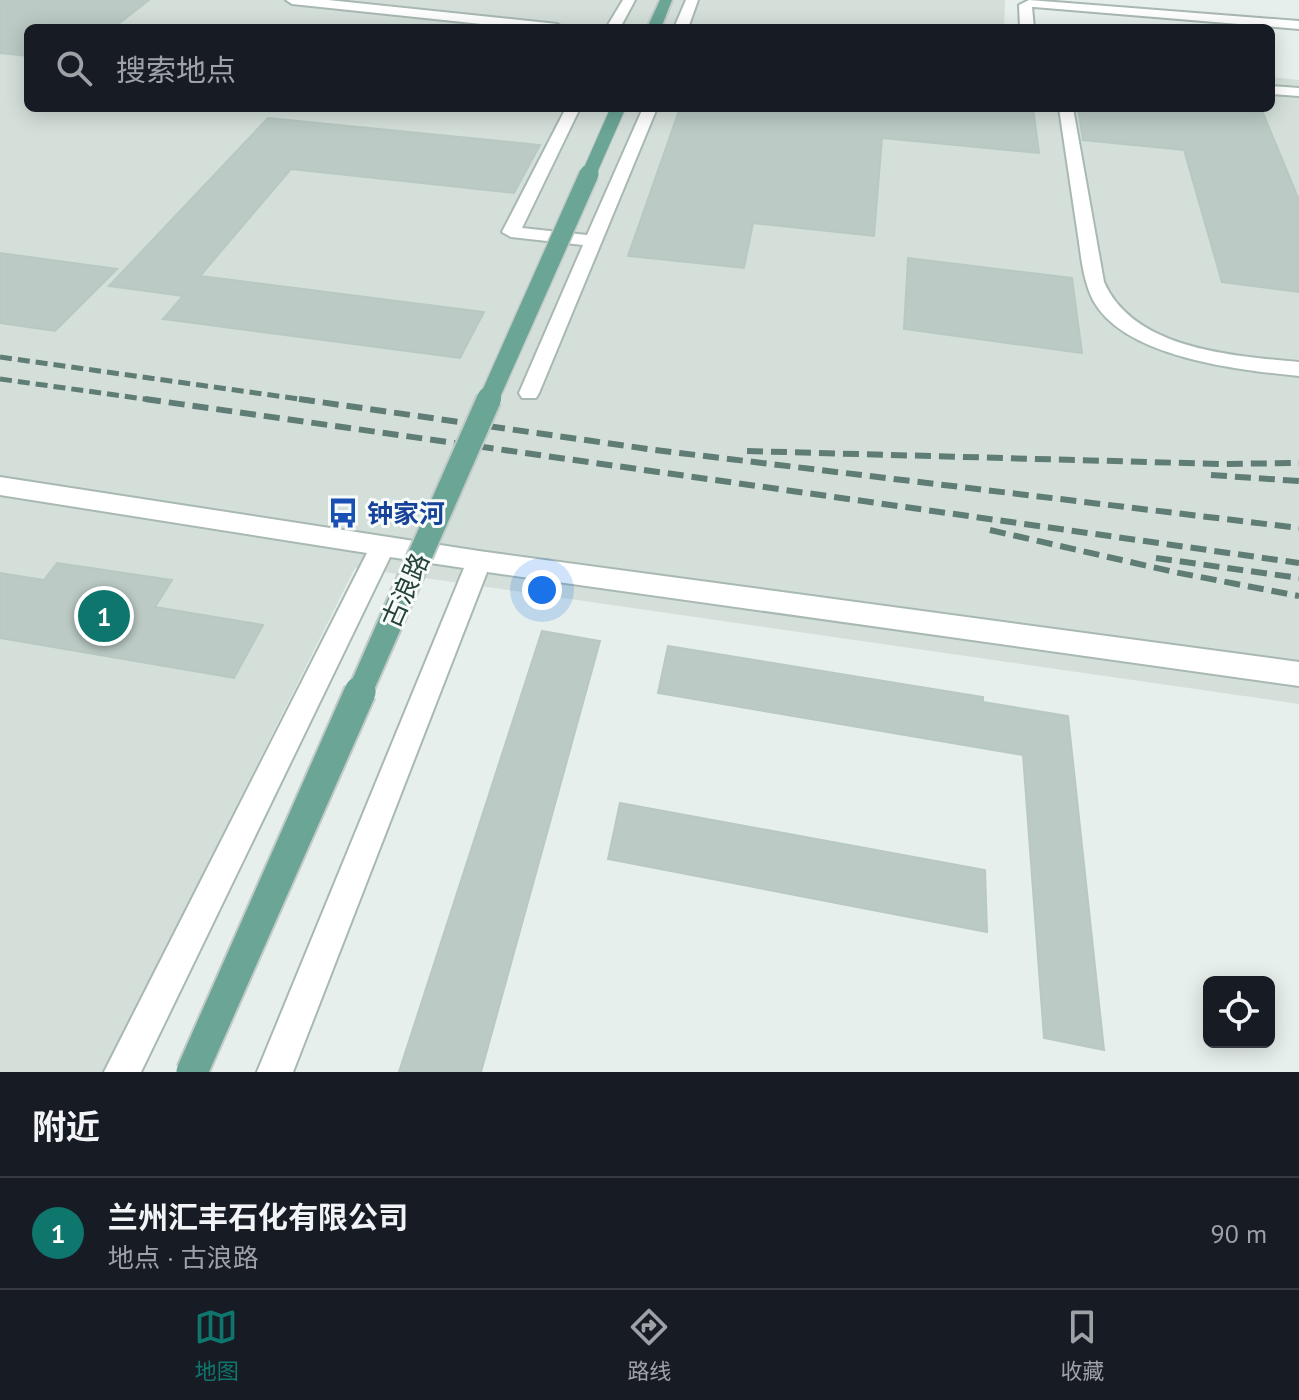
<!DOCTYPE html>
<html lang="zh">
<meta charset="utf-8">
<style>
:root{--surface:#171b24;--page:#242831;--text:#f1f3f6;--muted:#9ea1a6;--line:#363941;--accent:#0f766e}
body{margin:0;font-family:"PT Sans","Noto Sans SC",sans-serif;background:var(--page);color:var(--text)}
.controls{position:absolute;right:24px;bottom:24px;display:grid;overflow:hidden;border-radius:12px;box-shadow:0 4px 20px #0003}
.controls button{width:72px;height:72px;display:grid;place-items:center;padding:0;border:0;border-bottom:2px solid var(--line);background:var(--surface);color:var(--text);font:40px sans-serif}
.you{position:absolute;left:542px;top:590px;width:28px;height:28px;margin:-20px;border:6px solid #fff;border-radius:50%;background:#1a73e8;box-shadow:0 0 0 12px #1a73e833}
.badge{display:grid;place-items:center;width:52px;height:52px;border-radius:50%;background:var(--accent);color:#fff;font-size:26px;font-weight:700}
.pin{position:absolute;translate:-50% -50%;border:4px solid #fff;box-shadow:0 2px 8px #0006}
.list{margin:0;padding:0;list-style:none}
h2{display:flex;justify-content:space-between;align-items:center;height:104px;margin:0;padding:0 32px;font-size:34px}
h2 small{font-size:26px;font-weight:400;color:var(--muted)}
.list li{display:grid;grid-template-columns:52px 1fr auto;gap:24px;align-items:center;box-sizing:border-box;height:112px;padding:0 32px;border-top:2px solid var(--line)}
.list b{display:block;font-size:30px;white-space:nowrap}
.list p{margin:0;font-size:26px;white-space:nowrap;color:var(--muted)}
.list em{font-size:26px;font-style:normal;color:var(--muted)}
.icon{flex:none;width:44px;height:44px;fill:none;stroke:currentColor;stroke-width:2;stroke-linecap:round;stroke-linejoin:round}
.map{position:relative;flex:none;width:1299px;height:1072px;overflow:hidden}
.search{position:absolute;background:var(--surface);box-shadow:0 4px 20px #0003;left:24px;right:24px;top:24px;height:88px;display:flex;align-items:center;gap:20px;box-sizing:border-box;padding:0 28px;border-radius:12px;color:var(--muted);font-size:30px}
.sheet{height:216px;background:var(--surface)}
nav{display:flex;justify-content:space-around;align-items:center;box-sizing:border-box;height:112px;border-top:2px solid var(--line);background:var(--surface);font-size:22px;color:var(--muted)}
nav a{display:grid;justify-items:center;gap:4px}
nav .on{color:var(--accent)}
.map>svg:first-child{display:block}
.built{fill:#d4dfda}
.building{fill:#bbcac4;stroke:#b8c9c2;stroke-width:2}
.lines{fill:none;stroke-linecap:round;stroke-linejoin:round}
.minor-casing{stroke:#a8b8b2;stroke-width:4}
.major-casing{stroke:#c2cac8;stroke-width:4}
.minor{fill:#fff;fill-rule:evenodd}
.major{fill:#6aa596;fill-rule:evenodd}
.rail-far1{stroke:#5f7d75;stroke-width:5;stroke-dasharray:12 6;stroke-linecap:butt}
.rail{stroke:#5f7d75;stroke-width:6;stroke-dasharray:16 8;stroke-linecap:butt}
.major-bridge-far3-casing{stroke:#c2cac8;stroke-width:16;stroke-linecap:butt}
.major-bridge-far2-casing{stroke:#c2cac8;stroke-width:22;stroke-linecap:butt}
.major-bridge-far1-casing{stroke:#c2cac8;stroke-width:28;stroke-linecap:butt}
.major-bridge-casing{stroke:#c2cac8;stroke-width:35;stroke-linecap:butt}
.major-bridge-far3{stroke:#6aa596;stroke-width:14}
.major-bridge-far2{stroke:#6aa596;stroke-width:19}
.major-bridge-far1{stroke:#6aa596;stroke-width:24}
.major-bridge{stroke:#6aa596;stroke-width:31}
.labels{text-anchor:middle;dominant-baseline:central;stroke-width:6;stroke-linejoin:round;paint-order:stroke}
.transit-label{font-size:26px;font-weight:bold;fill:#164399;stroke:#f7fbf9;text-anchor:start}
.street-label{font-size:26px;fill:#24423a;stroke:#f7fbf9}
</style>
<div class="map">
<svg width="1299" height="1072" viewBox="0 0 1299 1072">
<rect width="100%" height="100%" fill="#e6efeb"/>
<path class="built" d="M 0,0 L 1005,0 L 1004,28 L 28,28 L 28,108 L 1271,108 L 1271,77 L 1299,80 L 1299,704 L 355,568 L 104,1072 L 0,1072 Z"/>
<g class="building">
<path d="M 0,0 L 149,0 L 113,28 L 28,28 L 28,56 L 0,53 Z"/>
<path d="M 680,108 L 1033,108 L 1039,153 L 882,138 L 874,236 L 753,223 L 744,268 L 628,256 Z"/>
<path d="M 1078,108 L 1213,108 L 1263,113 L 1299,200 L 1299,292 L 1222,282 L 1184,150 L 1083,140 Z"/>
<path d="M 268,118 L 540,145 L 514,193 L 291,169 L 200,276 L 484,312 L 460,358 L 163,319 L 183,296 L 109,286 Z"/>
<path d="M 0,253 L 117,269 L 55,331 L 0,323 Z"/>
<path d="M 908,258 L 1072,278 L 1082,353 L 904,329 Z"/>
<path d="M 57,563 L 172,580 L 155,607 L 263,625 L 234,678 L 0,638 L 0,573 L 44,580 Z"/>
<path d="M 542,631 L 600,641 L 481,1072 L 399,1072 Z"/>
<path d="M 668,646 L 983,697 L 983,702 L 1068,716 L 1104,1050 L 1044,1038 L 1023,755 L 658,693 Z"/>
<path d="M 620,803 L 985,870 L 987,932 L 608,859 Z"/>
</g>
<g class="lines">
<g class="minor-casing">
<g id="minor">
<path d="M 286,0 L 328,0 L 557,24 L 564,28 L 520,28 L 292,4 Z"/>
<path d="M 623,0 L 635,0 L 620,28 L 606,28 Z"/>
<path d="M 686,0 L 698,0 L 688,28 L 674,28 Z"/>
<path d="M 1029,0 L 1299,21 L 1299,29 L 1034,7 L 1032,7 L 1034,28 L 1020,28 L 1019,5 Z"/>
<path d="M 1271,86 L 1299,88 L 1299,96 L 1271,94 Z"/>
<path d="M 566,108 L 580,108 L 522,228 L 587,235 L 643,108 L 657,108 L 539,393 L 536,398 L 522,398 L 519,393 L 583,245 L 511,237 L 502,232 Z"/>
<path d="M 1059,108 L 1073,108 L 1104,282 C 1134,350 1234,356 1299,362 L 1299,376 C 1240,370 1124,358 1093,300 C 1082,278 1081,253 1077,229 C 1071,189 1065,148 1059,108 Z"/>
<path d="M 0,477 L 479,551 L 1299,662 L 1299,686 L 487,572 L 293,1072 L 257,1072 L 464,568 L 390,557 L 141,1072 L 104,1072 L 367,553 L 0,495 Z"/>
</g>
</g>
<g class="major-casing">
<path id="major" d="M 660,0 L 672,0 L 661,28 L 647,28 Z"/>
</g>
<use href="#minor" class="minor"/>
<use href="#major" class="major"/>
<g class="rail-far1">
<path d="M 0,357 L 313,401"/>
<path d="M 0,379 L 159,401"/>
</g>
<g class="rail">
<path d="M 145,399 L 1299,563"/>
<path d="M 299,399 L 655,450 L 1299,528"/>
<path d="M 747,451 L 1221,464 L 1299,463"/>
<path d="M 1211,475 L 1299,481"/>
<path d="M 990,530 L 1174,572 L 1299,596"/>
<path d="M 1156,558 L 1299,578"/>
</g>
<g class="major-bridge-far3-casing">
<path id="major-bridge-far3" d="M 588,176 L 618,108"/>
</g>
<g class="major-bridge-far2-casing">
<path id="major-bridge-far2" d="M 488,401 L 589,174"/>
</g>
<g class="major-bridge-far1-casing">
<path id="major-bridge-far1" d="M 359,694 L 489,399"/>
</g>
<g class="major-bridge-casing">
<path id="major-bridge" d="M 192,1072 L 360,692"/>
</g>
<use href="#major-bridge-far3" class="major-bridge-far3"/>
<use href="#major-bridge-far2" class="major-bridge-far2"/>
<use href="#major-bridge-far1" class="major-bridge-far1"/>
<use href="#major-bridge" class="major-bridge"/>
</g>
<defs>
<g id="bus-bare" transform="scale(2.4)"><path d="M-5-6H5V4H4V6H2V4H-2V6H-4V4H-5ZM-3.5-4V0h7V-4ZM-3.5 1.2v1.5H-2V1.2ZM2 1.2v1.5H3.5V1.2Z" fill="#1a4fb4" stroke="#f7fbf9" stroke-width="2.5" paint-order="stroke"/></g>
</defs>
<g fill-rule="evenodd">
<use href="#bus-bare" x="343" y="513"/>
</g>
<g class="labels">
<g class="transit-label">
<text x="367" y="513">钟家河</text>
</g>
<g class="street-label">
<text transform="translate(405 590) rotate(-66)">古浪路</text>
</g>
</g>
</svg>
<div class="controls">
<button><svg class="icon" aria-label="locate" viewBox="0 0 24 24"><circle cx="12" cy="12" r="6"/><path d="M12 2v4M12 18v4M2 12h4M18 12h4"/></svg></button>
</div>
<div class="you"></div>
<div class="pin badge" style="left:104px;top:616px">1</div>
<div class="search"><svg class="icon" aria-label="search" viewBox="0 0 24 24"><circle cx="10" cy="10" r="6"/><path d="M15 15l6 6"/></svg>搜索地点</div>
</div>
<section class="sheet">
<h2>附近<small></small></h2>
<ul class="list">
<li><span class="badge">1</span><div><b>兰州汇丰石化有限公司</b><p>地点 · 古浪路</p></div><em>90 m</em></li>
</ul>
</section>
<nav>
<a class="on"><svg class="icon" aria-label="map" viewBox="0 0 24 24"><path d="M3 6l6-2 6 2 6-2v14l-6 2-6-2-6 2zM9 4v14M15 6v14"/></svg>地图</a>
<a><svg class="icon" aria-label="directions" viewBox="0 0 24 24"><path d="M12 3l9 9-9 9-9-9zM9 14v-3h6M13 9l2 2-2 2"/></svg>路线</a>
<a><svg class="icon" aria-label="saved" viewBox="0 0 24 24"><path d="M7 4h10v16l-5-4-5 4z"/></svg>收藏</a>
</nav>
